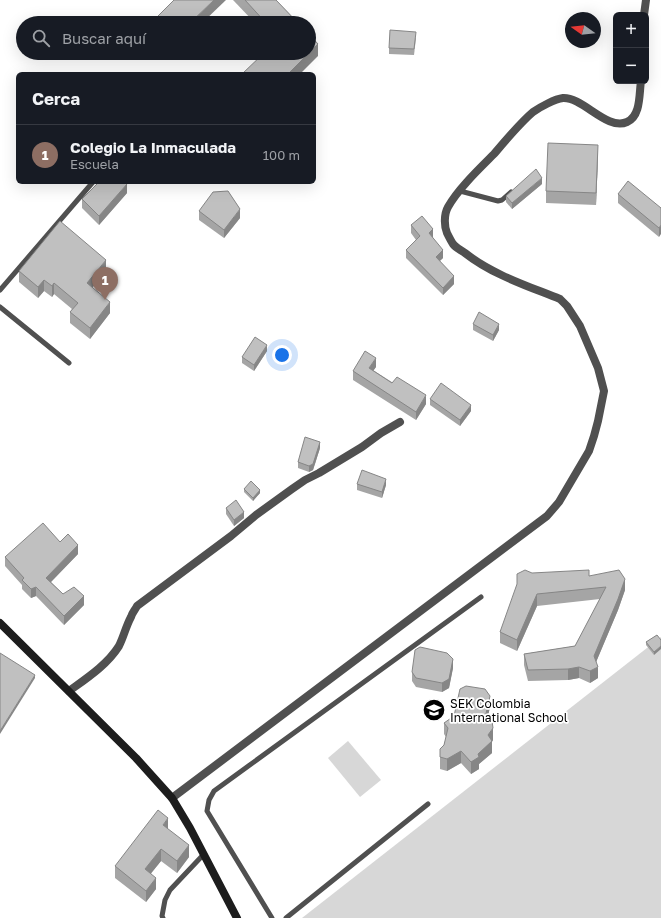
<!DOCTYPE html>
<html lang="es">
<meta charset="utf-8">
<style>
:root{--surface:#171b24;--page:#20242c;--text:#f1f3f6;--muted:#9ea1a6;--line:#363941;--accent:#b45309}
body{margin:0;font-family:"Golos Text",sans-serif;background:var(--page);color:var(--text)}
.controls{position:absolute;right:12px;top:12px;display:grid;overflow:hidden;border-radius:6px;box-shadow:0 4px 16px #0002}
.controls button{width:36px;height:36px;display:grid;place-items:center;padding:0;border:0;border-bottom:1px solid var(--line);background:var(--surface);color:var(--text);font:20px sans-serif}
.compass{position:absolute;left:565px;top:12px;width:36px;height:36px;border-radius:50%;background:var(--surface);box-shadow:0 4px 16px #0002;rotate:285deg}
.you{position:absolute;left:282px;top:355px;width:14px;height:14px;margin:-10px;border:3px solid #fff;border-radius:50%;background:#1a73e8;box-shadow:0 0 0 6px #1a73e833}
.badge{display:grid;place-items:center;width:26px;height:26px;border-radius:50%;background:var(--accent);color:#fff;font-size:13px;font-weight:700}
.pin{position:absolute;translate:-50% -33px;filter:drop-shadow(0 1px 2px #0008)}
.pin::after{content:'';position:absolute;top:21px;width:14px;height:12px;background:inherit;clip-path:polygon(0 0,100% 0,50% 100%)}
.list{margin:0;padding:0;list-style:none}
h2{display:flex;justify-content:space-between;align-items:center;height:52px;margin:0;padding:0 16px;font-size:17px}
h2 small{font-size:13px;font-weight:400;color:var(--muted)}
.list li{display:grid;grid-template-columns:26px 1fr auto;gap:12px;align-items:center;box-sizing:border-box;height:60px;padding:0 16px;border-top:1px solid var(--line)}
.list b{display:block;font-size:15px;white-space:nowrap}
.list p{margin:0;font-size:13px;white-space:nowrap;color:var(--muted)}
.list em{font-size:13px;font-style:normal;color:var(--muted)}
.icon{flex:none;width:22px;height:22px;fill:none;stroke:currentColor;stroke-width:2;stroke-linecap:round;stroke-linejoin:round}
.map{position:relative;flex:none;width:661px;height:918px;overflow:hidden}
.search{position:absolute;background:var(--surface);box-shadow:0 4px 16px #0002;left:16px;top:16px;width:300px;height:44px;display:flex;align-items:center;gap:10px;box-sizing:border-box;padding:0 14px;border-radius:22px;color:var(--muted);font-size:15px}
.panel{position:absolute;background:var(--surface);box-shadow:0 4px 16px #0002;left:16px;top:72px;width:300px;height:112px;border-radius:6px}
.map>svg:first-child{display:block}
.green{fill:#d7d7d7}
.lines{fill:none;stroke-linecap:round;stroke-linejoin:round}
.lane{stroke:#505050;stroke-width:5}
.street{stroke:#505050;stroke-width:8}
.secondary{stroke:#1d1d1d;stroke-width:8}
.wall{fill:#a5a5a5}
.shaded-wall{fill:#868686}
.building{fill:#c0c0c0;stroke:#868686}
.labels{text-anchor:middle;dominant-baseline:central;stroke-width:3.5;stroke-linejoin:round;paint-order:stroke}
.poi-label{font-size:12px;fill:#000;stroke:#fff;text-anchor:start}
</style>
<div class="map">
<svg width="661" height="918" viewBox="0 0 661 918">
<rect width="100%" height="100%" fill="#fff"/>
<g class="green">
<path d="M 661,637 L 661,918 L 302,918 Z"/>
<path d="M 348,741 L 381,780 L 360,797 L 328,758 Z"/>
</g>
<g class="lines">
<g class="lane">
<path d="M 460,191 L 498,201 L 502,200 L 511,192"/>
<path d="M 0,290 L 93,182"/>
<path d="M 0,307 L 69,363"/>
<path d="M 163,918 L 162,916 L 165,900 L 170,890 L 204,854"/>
<path d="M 272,918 L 207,811 L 209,800 L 214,791 L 481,597"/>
<path d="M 286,918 L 428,804"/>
</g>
<g class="street">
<path d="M 644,15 L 646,0"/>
<path d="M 69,691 C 87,678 107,665 119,646 C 124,636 126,626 131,617 C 132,613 135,610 137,606 L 231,536 L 256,515 L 292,489 L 305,480 L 319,473 L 362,447 L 381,433 L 400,422"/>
<path d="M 172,798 L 547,516 L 559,502 L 589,451 L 594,436 L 598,421 L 604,391 L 598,368 L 580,326 L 567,306 L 560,299 C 528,286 493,275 465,253 C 461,250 456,248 453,244 C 451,241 449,237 447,233 C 444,226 444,214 448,207 C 458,189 479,169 494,154 C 505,141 520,123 533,112 C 540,107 555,99 563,98 C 583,97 607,131 627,122 C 641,116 639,94 641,81"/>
</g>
<path class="secondary" d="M 0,623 L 136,758 L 172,798 L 190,828 L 237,918"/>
</g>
<g class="wall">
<path d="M 233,0 L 276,0 L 298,23 L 255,23 Z"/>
<path d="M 416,38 L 414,55 L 389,54 L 389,48 Z"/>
<path d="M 598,157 L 596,205 L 546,203 L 546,191 Z"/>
<path d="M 542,184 L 512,209 L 506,202 L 506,196 Z"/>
<path d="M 127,193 L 99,225 L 82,208 L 82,199 Z"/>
<path d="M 618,194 L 661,208 L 659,237 L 618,203 Z"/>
<path d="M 199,211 L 240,218 L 224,238 L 199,220 Z"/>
<path d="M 411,225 L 433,237 L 432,238 L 443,258 L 440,261 L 454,284 L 443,295 L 406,258 L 406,250 L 416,240 L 411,233 Z"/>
<path d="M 19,271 L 106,271 L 92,288 L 110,313 L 90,339 L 70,323 L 70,312 L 72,309 L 54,294 L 52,297 L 44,291 L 38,298 L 19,282 Z"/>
<path d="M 473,324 L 499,330 L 493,341 L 473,330 Z"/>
<path d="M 267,351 L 254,371 L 242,363 L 242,357 Z"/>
<path d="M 376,367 L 373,370 L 426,404 L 416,420 L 353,380 L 353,371 Z"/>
<path d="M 430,399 L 471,411 L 460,426 L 430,405 Z"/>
<path d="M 320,448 L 313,470 L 309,472 L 298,468 L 298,462 Z"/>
<path d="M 357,484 L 386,485 L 382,498 L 357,490 Z"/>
<path d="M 244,489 L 260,493 L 253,501 L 244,492 Z"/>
<path d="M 226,508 L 244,518 L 234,526 L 226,514 Z"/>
<path d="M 60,542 L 78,554 L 51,582 L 63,594 L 84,605 L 64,625 L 36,596 L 31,598 L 22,589 L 22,585 L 5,566 L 5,557 Z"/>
<path d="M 532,573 L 589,576 L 625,590 L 618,610 L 596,662 L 598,678 L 590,683 L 579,678 L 568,680 L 528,681 L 524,665 L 524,654 L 575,646 L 600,599 L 537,606 L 517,651 L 500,643 L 500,632 Z"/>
<path d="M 657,635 L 654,655 L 646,645 L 646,642 Z"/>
<path d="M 453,668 L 449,688 L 442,692 L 416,687 L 412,681 L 412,672 Z"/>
<path d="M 490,707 L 487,719 L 493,740 L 492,741 L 492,753 L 479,764 L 479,769 L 471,774 L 461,763 L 447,771 L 440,769 L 440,757 L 444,745 L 446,737 L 444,734 L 444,723 Z"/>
<path d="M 168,829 L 189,857 L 177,873 L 161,861 L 151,873 L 156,889 L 146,902 L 115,878 L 115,866 Z"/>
</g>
<g class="shaded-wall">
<path d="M 214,0 L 226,0 L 202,23 L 190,23 Z"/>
<path d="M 318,44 L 318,56 L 300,74 L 288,74 Z"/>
<path d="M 598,145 L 598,157 L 596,205 L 596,193 Z"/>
<path d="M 542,178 L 542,184 L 512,209 L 512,203 Z"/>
<path d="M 127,184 L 127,193 L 99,225 L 99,216 Z"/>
<path d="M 240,209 L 240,218 L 224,238 L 224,230 Z"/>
<path d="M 661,225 L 661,234 L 659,237 L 659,228 Z"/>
<path d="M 433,229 L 433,237 L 429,241 L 429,233 Z"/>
<path d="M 443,250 L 443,258 L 436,264 L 436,257 Z"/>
<path d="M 106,260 L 106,271 L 87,294 L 87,283 Z"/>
<path d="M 454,276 L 454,284 L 443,295 L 443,288 Z"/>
<path d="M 44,280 L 44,291 L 38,298 L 38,287 Z"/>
<path d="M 54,283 L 54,294 L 52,297 L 52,286 Z"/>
<path d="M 110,302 L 110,313 L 90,339 L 90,328 Z"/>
<path d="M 499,324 L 499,330 L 493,341 L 493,335 Z"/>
<path d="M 267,345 L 267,351 L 254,371 L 254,365 Z"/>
<path d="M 376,358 L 376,367 L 369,377 L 369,368 Z"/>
<path d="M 426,395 L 426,404 L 416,420 L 416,412 Z"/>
<path d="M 471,405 L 471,411 L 460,426 L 460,420 Z"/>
<path d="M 320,442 L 320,448 L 313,470 L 309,472 L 309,466 Z"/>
<path d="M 386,479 L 386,485 L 382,498 L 382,492 Z"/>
<path d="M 260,490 L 260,493 L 253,501 L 253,498 Z"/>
<path d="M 244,512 L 244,518 L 234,526 L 234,520 Z"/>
<path d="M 78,545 L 78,554 L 46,587 L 46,578 Z"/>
<path d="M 625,579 L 625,590 L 618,610 L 594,667 L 594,656 Z"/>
<path d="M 36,587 L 36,596 L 31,598 L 31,589 Z"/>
<path d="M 537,594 L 537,606 L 517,651 L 517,640 Z"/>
<path d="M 84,596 L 84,605 L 64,625 L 64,616 Z"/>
<path d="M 661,646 L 661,649 L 654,655 L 654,652 Z"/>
<path d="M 453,659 L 453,668 L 449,688 L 442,692 L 442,683 Z"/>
<path d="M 579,667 L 579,678 L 568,680 L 568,669 Z"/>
<path d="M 598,667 L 598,678 L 590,683 L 590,671 Z"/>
<path d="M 35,675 L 35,678 L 0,734 L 0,731 Z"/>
<path d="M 490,696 L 490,707 L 485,730 L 485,718 Z"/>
<path d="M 493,728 L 493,740 L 492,742 L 492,753 L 479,764 L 479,769 L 471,774 L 471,762 L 478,754 L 488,735 Z"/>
<path d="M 461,751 L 461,763 L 447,771 L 447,759 Z"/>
<path d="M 168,818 L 168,830 L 163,825 Z"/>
<path d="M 189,845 L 189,857 L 177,873 L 177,861 Z"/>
<path d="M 161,849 L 161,861 L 145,881 L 145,869 Z"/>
<path d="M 156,878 L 156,889 L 146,902 L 146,891 Z"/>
</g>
<g class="building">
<path d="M 174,0 L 214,0 L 190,23 L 151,23 Z"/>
<path d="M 245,0 L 276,0 L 298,23 L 266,23 Z"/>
<path d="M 390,30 L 416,32 L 414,49 L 389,48 Z"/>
<path d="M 309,34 L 318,44 L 288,74 L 242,74 L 264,53 L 309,53 Z"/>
<path d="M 548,143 L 598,145 L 596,193 L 546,191 Z"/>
<path d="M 536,169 L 542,178 L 512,203 L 506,196 Z"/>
<path d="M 628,181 L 661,208 L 661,225 L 659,228 L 618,194 Z"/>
<path d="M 99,182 L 125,182 L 127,184 L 99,216 L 82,199 Z"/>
<path d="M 228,191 L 240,209 L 224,230 L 199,211 L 213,192 Z"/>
<path d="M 422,216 L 433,229 L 429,233 L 443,250 L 436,257 L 454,276 L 443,288 L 406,250 L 420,236 L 411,225 Z"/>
<path d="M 60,221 L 106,260 L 87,283 L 110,302 L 90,328 L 70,312 L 78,303 L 54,283 L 52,286 L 44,280 L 38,287 L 19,271 Z"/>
<path d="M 479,312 L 499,324 L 493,335 L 473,324 Z"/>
<path d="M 255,337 L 267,345 L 254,365 L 242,357 Z"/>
<path d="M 365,351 L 376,358 L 369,368 L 392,383 L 397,377 L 426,395 L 416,412 L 353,371 Z"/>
<path d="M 441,383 L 471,405 L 460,420 L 430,399 Z"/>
<path d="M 305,437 L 320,442 L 313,464 L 309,466 L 298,462 Z"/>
<path d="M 362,470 L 386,479 L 382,492 L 357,484 Z"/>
<path d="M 251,481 L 260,490 L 253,498 L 244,489 Z"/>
<path d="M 236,500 L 244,512 L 234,520 L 226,508 Z"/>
<path d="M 43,523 L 60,542 L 68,534 L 78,545 L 46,578 L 63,594 L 74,587 L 84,596 L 64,616 L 36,587 L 31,589 L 22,580 L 24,578 L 5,557 Z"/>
<path d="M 525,570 L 532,573 L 589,570 L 589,576 L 619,570 L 625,579 L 618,599 L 594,656 L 598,667 L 590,671 L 579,667 L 568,669 L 528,670 L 524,654 L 575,646 L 606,587 L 537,594 L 517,640 L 500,632 L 517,584 L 517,574 Z"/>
<path d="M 657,635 L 661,640 L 661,646 L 654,652 L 646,642 Z"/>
<path d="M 420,647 L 447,653 L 453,659 L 449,679 L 442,683 L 416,678 L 412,672 L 415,650 Z"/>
<path d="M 0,653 L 35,675 L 0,731 Z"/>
<path d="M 466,686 L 485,689 L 490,696 L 485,718 L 492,721 L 493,728 L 488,735 L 492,741 L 478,754 L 479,757 L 471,762 L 461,751 L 447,759 L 440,757 L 440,749 L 444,745 L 448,728 L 444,723 L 454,716 L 460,689 Z"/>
<path d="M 158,810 L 168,818 L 163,825 L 189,845 L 177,861 L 161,849 L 145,869 L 156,878 L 146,891 L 115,866 Z"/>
</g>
<defs>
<g id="school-disc" transform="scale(1.15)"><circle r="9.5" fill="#000" stroke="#fff"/><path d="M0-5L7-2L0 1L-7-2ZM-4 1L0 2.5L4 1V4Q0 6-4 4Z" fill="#fff"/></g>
</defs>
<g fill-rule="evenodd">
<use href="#school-disc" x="434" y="710"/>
</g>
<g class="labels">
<g class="poi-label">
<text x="450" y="703">SEK Colombia<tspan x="450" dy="14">International School</tspan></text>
</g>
</g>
</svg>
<div class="controls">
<button>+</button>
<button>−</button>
</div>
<svg class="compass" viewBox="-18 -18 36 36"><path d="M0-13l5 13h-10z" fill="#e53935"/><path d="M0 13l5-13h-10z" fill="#9ea1a6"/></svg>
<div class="you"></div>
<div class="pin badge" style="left:105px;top:300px;background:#8d6e63">1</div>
<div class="search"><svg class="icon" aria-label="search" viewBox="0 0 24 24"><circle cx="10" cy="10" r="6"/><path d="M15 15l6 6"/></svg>Buscar aquí</div>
<section class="panel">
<h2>Cerca<small></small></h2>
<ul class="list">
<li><span class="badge" style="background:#8d6e63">1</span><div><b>Colegio La Inmaculada</b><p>Escuela</p></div><em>100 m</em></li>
</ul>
</section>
</div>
